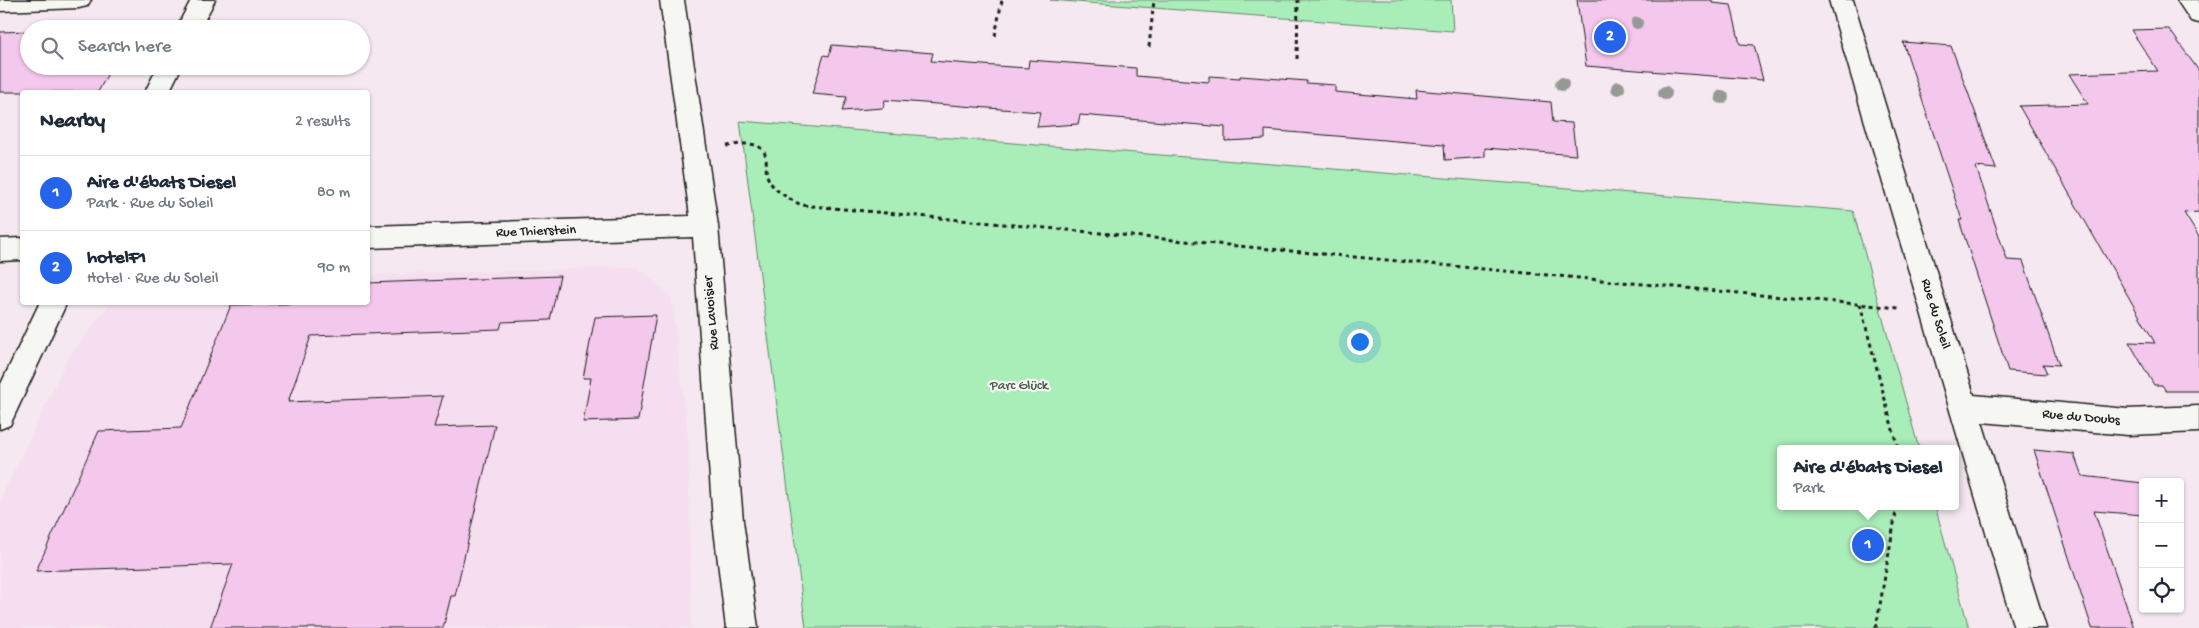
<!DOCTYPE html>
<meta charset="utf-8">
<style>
:root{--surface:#fff;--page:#f6f6f7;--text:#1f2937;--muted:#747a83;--line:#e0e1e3;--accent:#2563eb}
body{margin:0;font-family:"Gochi Hand",sans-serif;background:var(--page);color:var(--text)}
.controls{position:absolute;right:15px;bottom:15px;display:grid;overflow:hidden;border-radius:5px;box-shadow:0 1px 4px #0004}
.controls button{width:45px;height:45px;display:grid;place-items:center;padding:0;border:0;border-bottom:1px solid var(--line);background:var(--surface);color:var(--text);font:25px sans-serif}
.you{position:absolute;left:1359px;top:341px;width:18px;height:18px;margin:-12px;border:4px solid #fff;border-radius:50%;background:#1a73e8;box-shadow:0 0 0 8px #1a73e833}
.badge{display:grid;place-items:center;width:32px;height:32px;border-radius:50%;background:var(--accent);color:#fff;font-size:16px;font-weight:700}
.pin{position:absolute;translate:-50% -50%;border:2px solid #fff;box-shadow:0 1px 5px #0006}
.popup{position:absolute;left:1777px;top:445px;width:182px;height:65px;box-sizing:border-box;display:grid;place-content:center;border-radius:5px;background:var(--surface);filter:drop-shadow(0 1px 4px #0005);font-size:16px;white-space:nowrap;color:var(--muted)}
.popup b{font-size:19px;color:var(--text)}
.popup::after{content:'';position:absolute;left:50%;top:100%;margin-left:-10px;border:10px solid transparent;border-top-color:var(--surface)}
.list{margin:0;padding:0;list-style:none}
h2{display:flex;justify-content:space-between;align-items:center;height:65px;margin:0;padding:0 20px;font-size:21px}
h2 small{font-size:16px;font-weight:400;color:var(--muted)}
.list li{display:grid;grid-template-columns:32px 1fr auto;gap:15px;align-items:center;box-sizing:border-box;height:75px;padding:0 20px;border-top:1px solid var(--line)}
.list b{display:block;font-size:19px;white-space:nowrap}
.list p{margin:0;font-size:16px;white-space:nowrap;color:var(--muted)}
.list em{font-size:16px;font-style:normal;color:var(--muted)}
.icon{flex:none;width:28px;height:28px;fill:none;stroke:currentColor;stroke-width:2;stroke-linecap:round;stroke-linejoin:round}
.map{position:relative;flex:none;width:2199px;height:628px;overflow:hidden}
.search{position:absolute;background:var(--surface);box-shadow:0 1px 4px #0004;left:20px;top:20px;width:350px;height:55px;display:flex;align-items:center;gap:12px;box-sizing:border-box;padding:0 18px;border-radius:28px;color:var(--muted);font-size:19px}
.panel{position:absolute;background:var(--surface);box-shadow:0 1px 4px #0004;left:20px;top:90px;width:350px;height:215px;border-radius:5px}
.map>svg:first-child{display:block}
.built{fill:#f5deef}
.green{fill:#a9eeb9;stroke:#62856a}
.building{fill:#f4c7ec;stroke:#1c1c1c}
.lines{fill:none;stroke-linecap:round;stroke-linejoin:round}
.minor-casing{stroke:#1c1c1c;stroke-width:3}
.path{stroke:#1c1c1c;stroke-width:3;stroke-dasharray:4 4;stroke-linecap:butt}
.minor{fill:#f6f6f2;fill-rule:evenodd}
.tree{fill:#959a95}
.labels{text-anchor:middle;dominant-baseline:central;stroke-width:4.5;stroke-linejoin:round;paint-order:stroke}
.street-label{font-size:14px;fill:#1c1c1c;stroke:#f6f6f2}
.park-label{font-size:14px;fill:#465b4b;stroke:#f6f6f2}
</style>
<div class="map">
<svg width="2199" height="628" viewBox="0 0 2199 628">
<rect width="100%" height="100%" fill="#f5e8f0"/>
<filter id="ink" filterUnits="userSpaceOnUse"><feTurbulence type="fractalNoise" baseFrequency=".02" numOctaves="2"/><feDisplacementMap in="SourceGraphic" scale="10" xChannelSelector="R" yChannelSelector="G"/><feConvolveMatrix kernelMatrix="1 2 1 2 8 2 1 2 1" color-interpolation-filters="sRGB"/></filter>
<g filter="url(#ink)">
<path class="built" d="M 637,267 L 671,296 L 688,435 L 691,628 L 0,628 L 0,500 L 68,358 L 111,303 L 368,302 L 368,275 Z"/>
<g class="green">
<path d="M 1050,0 L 1451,0 L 1453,31 Z"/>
<path d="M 740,121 L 1853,211 L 1919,449 L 1780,449 L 1780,506 L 1935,506 L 1969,628 L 806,628 Z"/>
</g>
<g class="building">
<path d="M 1577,0 L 1712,0 L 1712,3 L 1731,5 L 1740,44 L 1754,45 L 1763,80 L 1586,66 Z"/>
<path d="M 2169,29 L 2199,71 L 2199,212 L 2184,213 L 2199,237 L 2199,391 L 2166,391 L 2162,385 L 2154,385 L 2129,342 L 2155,343 L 2019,106 L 2088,104 L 2069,74 L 2158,71 L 2131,30 Z"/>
<path d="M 29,31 L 29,66 L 112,66 L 98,92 L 0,92 L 0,32 Z"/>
<path d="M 1903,42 L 1951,46 L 1996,169 L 1976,167 L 2007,260 L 2023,261 L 2059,365 L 2043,364 L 2047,374 L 2008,371 L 1959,220 L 1962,220 Z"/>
<path d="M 832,45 L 933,53 L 931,61 L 996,66 L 1028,68 L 1029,60 L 1136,68 L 1136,76 L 1209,82 L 1209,76 L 1240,78 L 1240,76 L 1307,81 L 1306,83 L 1335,85 L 1335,92 L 1417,99 L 1416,90 L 1551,102 L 1553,122 L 1572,123 L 1576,155 L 1485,148 L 1485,157 L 1445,160 L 1444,145 L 1265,130 L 1265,139 L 1225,141 L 1225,127 L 1080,115 L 1078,124 L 1037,127 L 1040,112 L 885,100 L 883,108 L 842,111 L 847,97 L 812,94 L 824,55 L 829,56 Z"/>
<path d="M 560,276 L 550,320 L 502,322 L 500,329 L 311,336 L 288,402 L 443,396 L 434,427 L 495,425 L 455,596 L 451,596 L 443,628 L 210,628 L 233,564 L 36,571 L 99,431 L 181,428 L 231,305 L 368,302 L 368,283 Z"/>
<path d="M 656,315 L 638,420 L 583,422 L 591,378 L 583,378 L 595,317 Z"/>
<path d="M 2034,450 L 2074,454 L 2082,476 L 2143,483 L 2143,515 L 2094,511 L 2134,628 L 2092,628 Z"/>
</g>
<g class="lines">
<g class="minor-casing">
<g id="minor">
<path d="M 0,0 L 91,0 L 87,6 L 79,8 L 0,11 Z"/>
<path d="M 191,0 L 215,0 L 200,29 L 176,29 Z"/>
<path d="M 660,0 L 684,0 L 718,226 L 743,521 L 758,628 L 726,628 L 713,521 L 693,237 L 368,248 L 368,226 L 690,216 Z"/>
<path d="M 1829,0 L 1853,0 L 1974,395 L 2128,409 L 2199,406 L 2199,432 L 2128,435 L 1982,422 L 2046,628 L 2014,628 Z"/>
<path d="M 2177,0 L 2199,0 L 2199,23 L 2191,21 Z"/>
<path d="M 158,66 L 182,66 L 169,92 L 145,92 Z"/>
<path d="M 22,238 L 22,260 L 0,261 L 0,239 Z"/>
<path d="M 40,302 L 67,302 L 10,425 L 0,429 L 0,386 Z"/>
</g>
</g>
<g class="path">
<path d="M 995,36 L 1002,0"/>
<path d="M 1149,47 L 1154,0"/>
<path d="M 1297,59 L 1298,0"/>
<path d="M 727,146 C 741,144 764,139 766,159 C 767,165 765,172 768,178 C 774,192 789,198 801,205 L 1899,308"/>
<path d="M 1860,304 L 1898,449"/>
<path d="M 1876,628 L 1897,506"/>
</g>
<use href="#minor" class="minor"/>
</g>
<g class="tree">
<circle cx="1637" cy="23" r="6"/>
<circle cx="1562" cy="84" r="7"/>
<circle cx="1618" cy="88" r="7"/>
<circle cx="1665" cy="93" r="7"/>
<circle cx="1722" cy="97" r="7"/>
</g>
</g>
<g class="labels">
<g class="street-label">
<text transform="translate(536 232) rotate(-2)">Rue Thierstein</text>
<text transform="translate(712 313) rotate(-95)">Rue Lavoisier</text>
<text transform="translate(1935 314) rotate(73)">Rue du Soleil</text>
<text transform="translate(2081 418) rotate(5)">Rue du Doubs</text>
</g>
<g class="park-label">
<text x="1019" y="386">Parc Glück</text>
</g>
</g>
</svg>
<div class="controls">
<button>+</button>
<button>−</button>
<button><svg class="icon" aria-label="locate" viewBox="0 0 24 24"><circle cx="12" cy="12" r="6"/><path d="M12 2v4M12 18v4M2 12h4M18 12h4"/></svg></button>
</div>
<div class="you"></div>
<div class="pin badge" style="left:1868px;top:545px">1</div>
<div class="popup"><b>Aire d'ébats Diesel</b>Park</div>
<div class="pin badge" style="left:1610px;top:37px">2</div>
<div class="search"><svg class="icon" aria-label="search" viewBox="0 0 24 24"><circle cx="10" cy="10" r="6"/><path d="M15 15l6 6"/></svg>Search here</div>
<section class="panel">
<h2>Nearby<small>2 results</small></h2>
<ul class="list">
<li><span class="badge">1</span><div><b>Aire d'ébats Diesel</b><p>Park · Rue du Soleil</p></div><em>80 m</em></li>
<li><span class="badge">2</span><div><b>hotelF1</b><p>Hotel · Rue du Soleil</p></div><em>90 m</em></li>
</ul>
</section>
</div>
